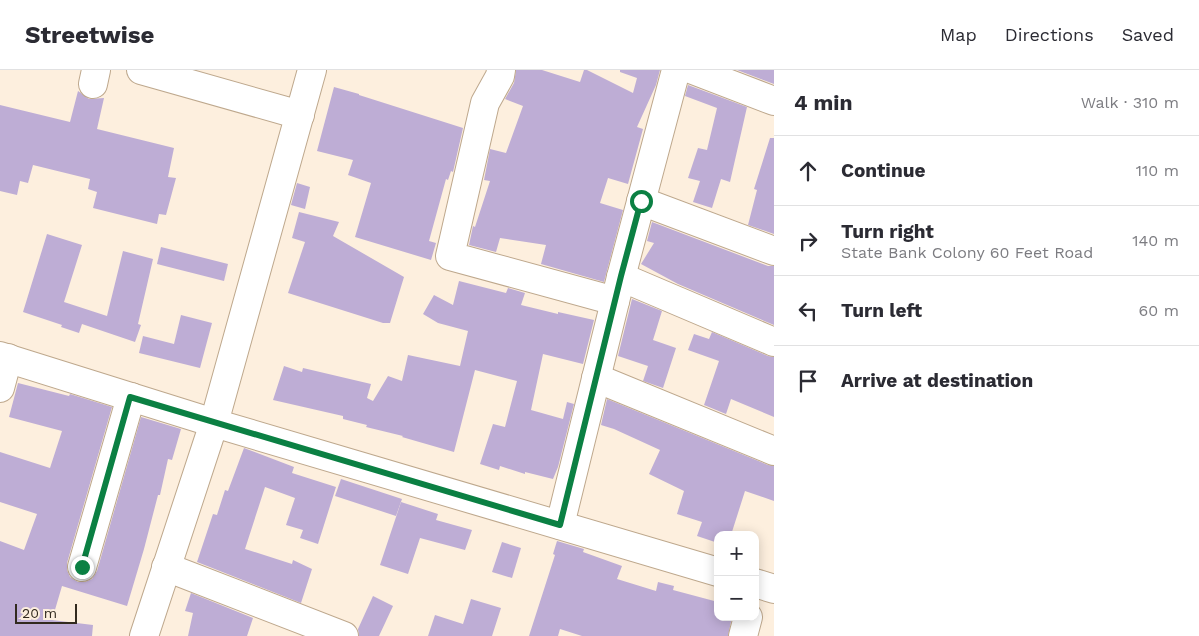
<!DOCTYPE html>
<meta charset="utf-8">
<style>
:root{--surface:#fff;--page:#f7f7f7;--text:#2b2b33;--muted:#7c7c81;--line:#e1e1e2}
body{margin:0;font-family:"Work Sans",sans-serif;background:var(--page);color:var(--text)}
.controls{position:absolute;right:15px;bottom:15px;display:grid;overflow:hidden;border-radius:10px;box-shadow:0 2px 12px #0003}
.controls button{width:45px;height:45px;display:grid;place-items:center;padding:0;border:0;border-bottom:1px solid var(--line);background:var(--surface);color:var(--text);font:25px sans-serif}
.scale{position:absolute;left:15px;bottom:12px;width:62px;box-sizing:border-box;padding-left:5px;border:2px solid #322a1f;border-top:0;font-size:14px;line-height:18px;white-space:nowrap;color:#322a1f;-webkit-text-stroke:4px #fdefde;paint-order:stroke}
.stop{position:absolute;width:15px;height:15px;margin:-11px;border:4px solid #0b8043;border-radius:50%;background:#fff}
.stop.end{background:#0b8043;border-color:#fff;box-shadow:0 1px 5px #0008}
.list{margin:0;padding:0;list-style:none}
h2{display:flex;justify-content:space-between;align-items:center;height:65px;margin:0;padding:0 20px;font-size:21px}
h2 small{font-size:16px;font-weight:400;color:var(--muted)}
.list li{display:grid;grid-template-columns:32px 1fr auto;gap:15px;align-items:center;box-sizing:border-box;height:70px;padding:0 20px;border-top:1px solid var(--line)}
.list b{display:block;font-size:19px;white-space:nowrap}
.list p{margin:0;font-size:16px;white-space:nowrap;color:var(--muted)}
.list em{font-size:16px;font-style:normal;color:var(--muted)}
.icon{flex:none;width:28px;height:28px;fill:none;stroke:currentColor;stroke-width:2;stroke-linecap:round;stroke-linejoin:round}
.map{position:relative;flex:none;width:774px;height:566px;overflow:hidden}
header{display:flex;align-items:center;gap:30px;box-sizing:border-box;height:70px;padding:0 25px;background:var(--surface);border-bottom:1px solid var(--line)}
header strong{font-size:24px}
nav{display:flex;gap:28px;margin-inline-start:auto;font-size:18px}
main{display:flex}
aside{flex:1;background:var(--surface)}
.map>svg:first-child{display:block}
.building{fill:#beadd5}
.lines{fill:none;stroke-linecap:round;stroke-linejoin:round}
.minor-casing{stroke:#bea88d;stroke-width:30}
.minor{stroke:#fff;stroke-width:28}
.route{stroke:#0b8043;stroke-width:6}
</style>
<header>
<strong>Streetwise</strong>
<nav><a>Map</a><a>Directions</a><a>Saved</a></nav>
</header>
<main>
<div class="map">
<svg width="774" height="566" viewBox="0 0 774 566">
<rect width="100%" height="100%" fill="#fdefde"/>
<g class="building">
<path d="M 516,0 L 542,0 L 580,12 L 584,0 L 587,0 L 633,23 L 637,8 L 620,2 L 620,0 L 660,0 L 656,15 L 637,57 L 643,59 L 628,114 L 608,108 L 600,133 L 623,140 L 604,212 L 541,194 L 546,175 L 500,168 L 496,182 L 469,175 L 473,156 L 475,157 L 490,111 L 484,110 L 490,79 L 506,83 L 523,36 L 505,29 L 514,13 Z"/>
<path d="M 737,0 L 774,0 L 774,14 Z"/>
<path d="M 688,15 L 747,37 L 730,112 L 721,109 L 712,138 L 693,132 L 700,111 L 688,108 L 698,78 L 707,80 L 717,38 L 685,26 Z"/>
<path d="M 334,17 L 359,24 L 359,25 L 463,58 L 453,102 L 451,101 L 448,110 L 446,109 L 429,171 L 436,173 L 431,190 L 355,167 L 371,113 L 348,105 L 353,90 L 317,81 Z"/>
<path d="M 78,21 L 89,29 L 104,28 L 97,59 L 174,78 L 168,107 L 176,108 L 166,145 L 159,144 L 157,154 L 93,138 L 97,122 L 88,119 L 90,109 L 33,95 L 28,113 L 20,111 L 17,125 L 0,121 L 0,35 L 70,52 Z"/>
<path d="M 770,68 L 774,68 L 774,164 L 748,155 L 757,120 L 754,119 Z"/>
<path d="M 297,113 L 310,117 L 305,139 L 291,135 Z"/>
<path d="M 299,142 L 339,152 L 333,166 L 404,207 L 390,253 L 383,253 L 288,223 L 305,172 L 292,168 Z"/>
<path d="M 652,152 L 768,196 L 774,196 L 774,255 L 678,214 L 641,194 L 654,173 L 647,171 Z"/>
<path d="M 47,164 L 82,175 L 64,232 L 107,246 L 123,181 L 153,189 L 138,254 L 141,255 L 135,272 L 82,254 L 79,263 L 61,257 L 62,255 L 23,242 Z"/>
<path d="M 161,177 L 228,194 L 224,211 L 157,194 Z"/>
<path d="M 459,211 L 506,223 L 508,218 L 525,223 L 521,235 L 558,244 L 558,242 L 594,250 L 583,294 L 543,284 L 531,340 L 563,349 L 567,332 L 574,334 L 558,397 L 553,409 L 525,402 L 525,404 L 500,396 L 499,400 L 480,394 L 493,354 L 505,357 L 517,311 L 475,300 L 454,382 L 402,367 L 403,366 L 366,357 L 367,355 L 343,349 L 343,346 L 273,330 L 284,296 L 302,302 L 303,298 L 371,314 L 367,328 L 373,331 L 388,306 L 402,311 L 408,285 L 460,296 L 468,261 L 438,253 L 423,244 L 434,225 L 453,235 Z"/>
<path d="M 632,229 L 662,241 L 653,270 L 676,278 L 663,318 L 643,311 L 648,296 L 618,286 Z"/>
<path d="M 181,245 L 212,253 L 200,298 L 139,283 L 143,266 L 174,274 Z"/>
<path d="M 712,262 L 768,286 L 774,287 L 774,347 L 731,329 L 726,344 L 704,335 L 719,291 L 688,280 L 694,264 L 709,269 Z"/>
<path d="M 18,313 L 69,326 L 70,324 L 112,337 L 67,493 L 67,500 L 70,507 L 78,512 L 85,512 L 92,509 L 97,501 L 141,347 L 181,359 L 172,390 L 168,389 L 160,425 L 158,425 L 144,479 L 127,536 L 62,516 L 52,550 L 93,555 L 92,566 L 0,566 L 0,471 L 24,480 L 37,444 L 0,432 L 0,382 L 50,398 L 62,361 L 9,347 Z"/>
<path d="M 607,329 L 768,395 L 774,396 L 774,431 L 745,421 L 731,465 L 718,465 L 718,473 L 697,466 L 702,452 L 677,444 L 684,421 L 649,404 L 660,380 L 614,359 L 601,355 Z"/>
<path d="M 244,378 L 294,397 L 292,403 L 336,417 L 318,474 L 300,468 L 303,460 L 286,455 L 295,428 L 265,417 L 245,479 L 292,494 L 293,490 L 312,499 L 301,533 L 197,492 L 213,444 L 217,445 L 225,420 L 228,421 Z"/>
<path d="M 341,409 L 402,429 L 396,446 L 335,426 Z"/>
<path d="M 401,432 L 438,444 L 436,450 L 472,460 L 465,480 L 420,468 L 408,504 L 380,495 Z"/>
<path d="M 557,471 L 584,479 L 583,482 L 622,496 L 617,509 L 656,521 L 658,512 L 674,516 L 673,520 L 718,532 L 718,547 L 732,547 L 728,566 L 582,566 L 560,559 L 558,566 L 529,566 L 555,485 L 553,484 Z"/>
<path d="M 502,472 L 521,478 L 512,508 L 492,502 Z"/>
<path d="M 191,523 L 253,548 L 247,566 L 188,566 L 193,543 L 185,541 Z"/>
<path d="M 373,526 L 393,536 L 379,566 L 359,566 L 358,559 Z"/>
<path d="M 471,529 L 501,538 L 492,566 L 428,566 L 435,545 L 463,554 Z"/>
</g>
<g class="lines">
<g class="minor-casing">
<g id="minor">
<path d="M 141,0 L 300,45"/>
<path d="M 501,0 L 500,6 L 485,33 L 450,186 L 615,231"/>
<path d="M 693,0 L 774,31"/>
<path d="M 93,14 L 96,0"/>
<path d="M 641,131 L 774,181"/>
<path d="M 621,207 L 774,272"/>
<path d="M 0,286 L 214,353 L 718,502"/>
<path d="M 596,308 L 774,381"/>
<path d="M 0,318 L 8,288"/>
<path d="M 560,455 L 621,207 L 676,0"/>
<path d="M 82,497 L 131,327"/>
<path d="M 166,497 L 344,566"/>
<path d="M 755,513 L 774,519"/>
<path d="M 144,566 L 214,353 L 312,0"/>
<path d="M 743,566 L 748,547"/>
</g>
</g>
<use href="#minor" class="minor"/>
</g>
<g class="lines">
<path class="route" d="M 82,497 L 130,327 L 560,455 L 621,206 L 641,131"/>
</g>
</svg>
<div class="controls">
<button>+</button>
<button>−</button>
</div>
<div class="scale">20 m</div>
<div class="stop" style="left:641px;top:131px"></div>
<div class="stop end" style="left:82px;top:497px"></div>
</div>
<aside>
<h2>4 min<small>Walk · 310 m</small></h2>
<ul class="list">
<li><svg class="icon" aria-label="ahead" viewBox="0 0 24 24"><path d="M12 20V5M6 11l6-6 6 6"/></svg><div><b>Continue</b></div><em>110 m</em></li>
<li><svg class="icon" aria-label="right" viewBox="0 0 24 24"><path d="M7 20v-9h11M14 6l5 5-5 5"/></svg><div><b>Turn right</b><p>State Bank Colony 60 Feet Road</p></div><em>140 m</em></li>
<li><svg class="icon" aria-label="left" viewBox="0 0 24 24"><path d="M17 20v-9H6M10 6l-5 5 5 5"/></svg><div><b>Turn left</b></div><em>60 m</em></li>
<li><svg class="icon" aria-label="arrive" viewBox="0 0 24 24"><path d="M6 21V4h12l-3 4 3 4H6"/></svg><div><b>Arrive at destination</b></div></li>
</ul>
</aside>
</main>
